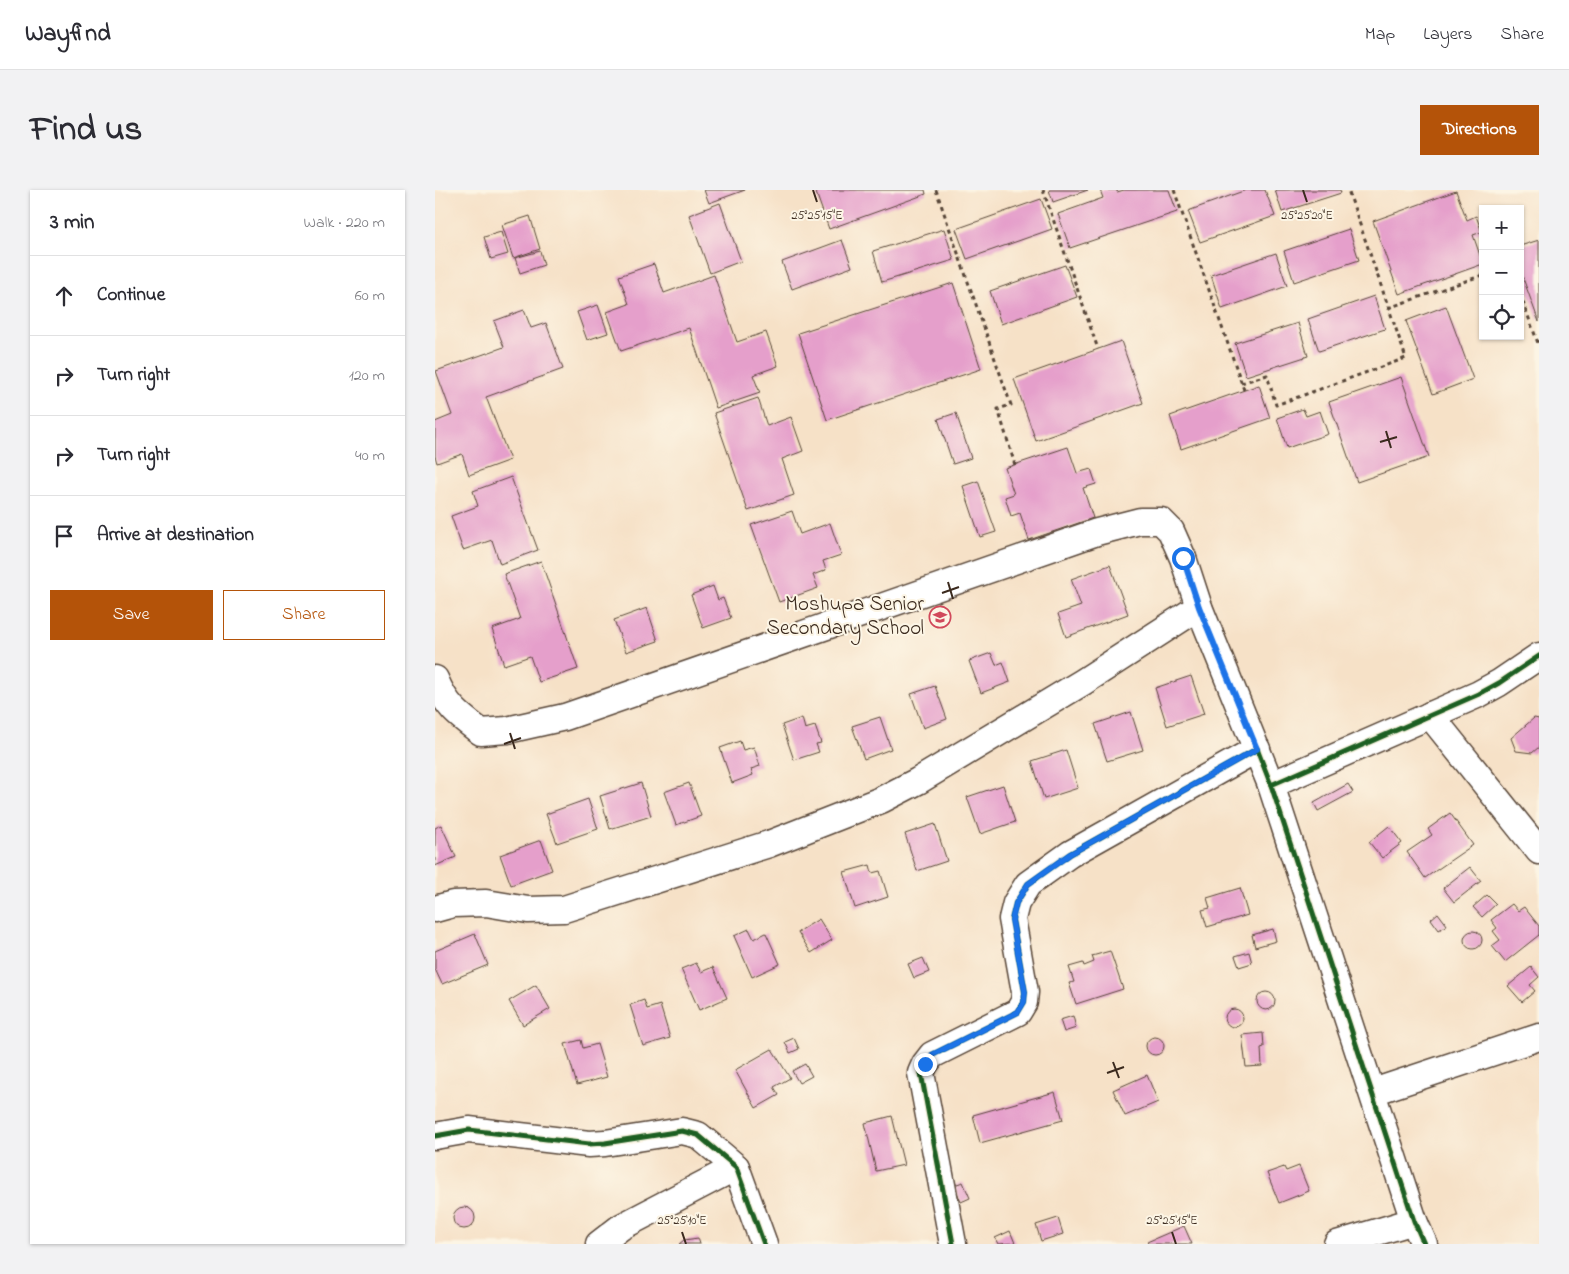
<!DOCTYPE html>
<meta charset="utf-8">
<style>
:root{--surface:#fff;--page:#f2f2f3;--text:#2b2b33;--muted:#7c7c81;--line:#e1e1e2;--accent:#b45309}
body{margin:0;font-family:"Indie Flower",sans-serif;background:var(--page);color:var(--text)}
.controls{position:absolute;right:15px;top:15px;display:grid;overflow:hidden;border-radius:0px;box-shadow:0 1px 4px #0004}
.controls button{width:45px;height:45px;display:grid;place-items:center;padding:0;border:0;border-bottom:1px solid var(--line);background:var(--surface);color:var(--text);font:25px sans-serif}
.stop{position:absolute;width:15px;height:15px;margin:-11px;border:4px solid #1a73e8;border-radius:50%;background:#fff}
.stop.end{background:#1a73e8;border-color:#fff;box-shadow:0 1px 5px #0008}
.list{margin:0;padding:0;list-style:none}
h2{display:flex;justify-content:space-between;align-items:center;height:65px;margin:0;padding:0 20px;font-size:21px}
h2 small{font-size:16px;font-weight:400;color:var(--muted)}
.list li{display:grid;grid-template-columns:32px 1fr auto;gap:15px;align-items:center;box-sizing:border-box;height:80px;padding:0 20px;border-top:1px solid var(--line)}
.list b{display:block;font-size:19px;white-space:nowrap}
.list em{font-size:16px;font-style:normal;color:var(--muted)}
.actions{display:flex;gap:10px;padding:15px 20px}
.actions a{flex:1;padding:11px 0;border:1px solid var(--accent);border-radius:0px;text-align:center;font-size:18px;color:var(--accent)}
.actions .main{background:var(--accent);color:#fff}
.icon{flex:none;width:28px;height:28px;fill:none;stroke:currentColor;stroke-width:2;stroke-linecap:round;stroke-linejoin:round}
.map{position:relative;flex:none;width:1104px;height:1054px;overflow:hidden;border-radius:0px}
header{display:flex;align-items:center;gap:30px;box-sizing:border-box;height:70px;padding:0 25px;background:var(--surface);border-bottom:1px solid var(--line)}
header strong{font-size:24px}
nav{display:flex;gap:28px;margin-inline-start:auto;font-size:18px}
.intro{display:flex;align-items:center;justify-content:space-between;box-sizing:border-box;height:120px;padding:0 30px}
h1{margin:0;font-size:35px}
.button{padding:12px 22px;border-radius:0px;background:var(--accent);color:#fff;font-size:18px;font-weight:700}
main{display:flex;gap:30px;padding:0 30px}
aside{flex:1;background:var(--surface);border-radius:0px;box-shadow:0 1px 4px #0004}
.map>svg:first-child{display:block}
.building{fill:#e59fcb}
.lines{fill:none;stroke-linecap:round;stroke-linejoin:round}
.minor-casing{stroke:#574537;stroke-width:29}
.path{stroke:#574537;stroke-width:3;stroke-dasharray:4 4;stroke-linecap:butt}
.minor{stroke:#fff;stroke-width:26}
.cycleway-casing{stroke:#fcf5e5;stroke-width:8}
.cycleway{stroke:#1b5e20;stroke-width:5}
.route{stroke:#1a73e8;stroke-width:6}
.ticks{fill:none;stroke:#3b2a1e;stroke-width:2}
.labels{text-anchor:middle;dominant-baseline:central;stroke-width:4;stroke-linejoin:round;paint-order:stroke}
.poi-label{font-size:21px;fill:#3b2a1e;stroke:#fcf5e5;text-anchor:end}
.ticks-label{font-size:12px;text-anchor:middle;fill:#3b2a1e;stroke:#fcf5e5;stroke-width:4;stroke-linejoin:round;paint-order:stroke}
</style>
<header>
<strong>Wayfind</strong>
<nav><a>Map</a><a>Layers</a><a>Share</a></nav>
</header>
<div class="intro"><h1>Find us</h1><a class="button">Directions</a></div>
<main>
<aside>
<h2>3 min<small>Walk · 220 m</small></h2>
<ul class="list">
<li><svg class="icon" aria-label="ahead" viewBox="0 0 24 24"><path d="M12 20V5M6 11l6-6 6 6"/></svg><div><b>Continue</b></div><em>60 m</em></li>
<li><svg class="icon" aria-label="right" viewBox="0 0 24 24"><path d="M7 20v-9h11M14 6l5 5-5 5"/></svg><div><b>Turn right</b></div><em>120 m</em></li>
<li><svg class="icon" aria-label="right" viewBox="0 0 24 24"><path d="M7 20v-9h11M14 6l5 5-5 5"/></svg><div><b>Turn right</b></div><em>40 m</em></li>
<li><svg class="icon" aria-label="arrive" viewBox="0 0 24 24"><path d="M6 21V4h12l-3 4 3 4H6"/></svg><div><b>Arrive at destination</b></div></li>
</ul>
<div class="actions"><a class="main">Save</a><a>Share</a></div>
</aside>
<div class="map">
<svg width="1104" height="1054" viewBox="0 0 1104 1054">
<rect width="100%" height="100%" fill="#fcf5e5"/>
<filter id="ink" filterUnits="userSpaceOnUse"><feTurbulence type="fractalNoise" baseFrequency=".02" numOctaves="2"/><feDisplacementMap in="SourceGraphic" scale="10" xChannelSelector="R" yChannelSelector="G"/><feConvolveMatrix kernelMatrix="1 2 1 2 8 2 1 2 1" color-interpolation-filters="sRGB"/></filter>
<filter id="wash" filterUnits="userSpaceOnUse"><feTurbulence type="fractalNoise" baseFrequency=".0096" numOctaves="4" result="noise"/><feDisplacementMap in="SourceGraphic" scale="20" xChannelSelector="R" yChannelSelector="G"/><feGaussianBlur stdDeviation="1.12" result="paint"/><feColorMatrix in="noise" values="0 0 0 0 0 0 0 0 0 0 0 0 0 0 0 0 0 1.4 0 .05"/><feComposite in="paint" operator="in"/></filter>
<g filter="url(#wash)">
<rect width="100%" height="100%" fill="#f6e1c7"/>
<g id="blocks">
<g class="building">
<path d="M 269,0 L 310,0 L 274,13 Z"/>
<path d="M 380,0 L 490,0 L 491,4 L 394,39 Z"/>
<path d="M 614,0 L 653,0 L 618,12 Z"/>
<path d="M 665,0 L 682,0 L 682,2 L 689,0 L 734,0 L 742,22 L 635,58 L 623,24 L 668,8 Z"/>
<path d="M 811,0 L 830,0 L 840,26 L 765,52 L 753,21 Z"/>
<path d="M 840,0 L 905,0 L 906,3 L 847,22 Z"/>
<path d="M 1021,1 L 1032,30 L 1041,26 L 1047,42 L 1038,45 L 1048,74 L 964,104 L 938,31 Z"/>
<path d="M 606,9 L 617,39 L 532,69 L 521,39 Z"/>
<path d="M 285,13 L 306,71 L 275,83 L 254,25 Z"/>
<path d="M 95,26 L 105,59 L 78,68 L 67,35 Z"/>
<path d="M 509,39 L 519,70 L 447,92 L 438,61 Z"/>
<path d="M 914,39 L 924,70 L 859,92 L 849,61 Z"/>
<path d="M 66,42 L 73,64 L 56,69 L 49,47 Z"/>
<path d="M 407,50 L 417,77 L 357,99 L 347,72 Z"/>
<path d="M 1104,50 L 1104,132 L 1085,80 L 1085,56 Z"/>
<path d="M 105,61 L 109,75 L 85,83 L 80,68 Z"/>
<path d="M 841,63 L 852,96 L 787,119 L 776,85 Z"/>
<path d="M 219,74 L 229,103 L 279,85 L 302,152 L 331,142 L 343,176 L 318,185 L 325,203 L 281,218 L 254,138 L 186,161 L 172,122 L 194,114 L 184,86 Z"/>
<path d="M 630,75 L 642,107 L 566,134 L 555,101 Z"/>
<path d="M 518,93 L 546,179 L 392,230 L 363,143 Z"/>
<path d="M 939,106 L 950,139 L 884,161 L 873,129 Z"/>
<path d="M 163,115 L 173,143 L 152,150 L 142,122 Z"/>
<path d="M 1011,116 L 1038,189 L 998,204 L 971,131 Z"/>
<path d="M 89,120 L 96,138 L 111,133 L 128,179 L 51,207 L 75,270 L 34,285 L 27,264 L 2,273 L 0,266 L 0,232 L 17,225 L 1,181 L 69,157 L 59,131 Z"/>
<path d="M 863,133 L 873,166 L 811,186 L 800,153 Z"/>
<path d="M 686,151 L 708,213 L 601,251 L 579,189 Z"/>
<path d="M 966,187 L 994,267 L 922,292 L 894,212 Z"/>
<path d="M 824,195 L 835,228 L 746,259 L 735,226 Z"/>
<path d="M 323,208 L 332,236 L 356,227 L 368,261 L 347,269 L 359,305 L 313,321 L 279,223 Z"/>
<path d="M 868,219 L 871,226 L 885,221 L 893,244 L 852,258 L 842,228 Z"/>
<path d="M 521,223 L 536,268 L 518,274 L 503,229 Z"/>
<path d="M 633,257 L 642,283 L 656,279 L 661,294 L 648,298 L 658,328 L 594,350 L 585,323 L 576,326 L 570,307 L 579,304 L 570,278 Z"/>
<path d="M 76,287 L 103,360 L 65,374 L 57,350 L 28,360 L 16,326 L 43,316 L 38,301 Z"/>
<path d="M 543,291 L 561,342 L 545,347 L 528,296 Z"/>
<path d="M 357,321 L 365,344 L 395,333 L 406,365 L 388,371 L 391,380 L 378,385 L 383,398 L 344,412 L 316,335 Z"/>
<path d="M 106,371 L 143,479 L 104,492 L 95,466 L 69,475 L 57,439 L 85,429 L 69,384 Z"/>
<path d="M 675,375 L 693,424 L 631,447 L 623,424 L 646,416 L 636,389 Z"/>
<path d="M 278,396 L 283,410 L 288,408 L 296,428 L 268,438 L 256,405 Z"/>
<path d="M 212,418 L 223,451 L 191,462 L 179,430 Z"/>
<path d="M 556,463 L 561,475 L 568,472 L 575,492 L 546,503 L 534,471 Z"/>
<path d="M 756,486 L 769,524 L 732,536 L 720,498 Z"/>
<path d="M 500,496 L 512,529 L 488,538 L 476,504 Z"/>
<path d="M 696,522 L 708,560 L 672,571 L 660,534 Z"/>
<path d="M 445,527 L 456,559 L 429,569 L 417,536 Z"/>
<path d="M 367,528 L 370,539 L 380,536 L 386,553 L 381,554 L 384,562 L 359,570 L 347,535 Z"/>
<path d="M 1099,528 L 1104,529 L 1104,557 L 1097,563 L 1081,561 L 1076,548 Z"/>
<path d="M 305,551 L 308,560 L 319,557 L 325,576 L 316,579 L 318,585 L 297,593 L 285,558 Z"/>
<path d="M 631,560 L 643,598 L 609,609 L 597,571 Z"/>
<path d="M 206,593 L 216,626 L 175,639 L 165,606 Z"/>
<path d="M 254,593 L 266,626 L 241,635 L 229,602 Z"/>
<path d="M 913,594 L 918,602 L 883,621 L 879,613 Z"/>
<path d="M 568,595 L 580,632 L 545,644 L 532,607 Z"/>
<path d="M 153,609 L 163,639 L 122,653 L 111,624 Z"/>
<path d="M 1015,623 L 1038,655 L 990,688 L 972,662 L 997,645 L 993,639 Z"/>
<path d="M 500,634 L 512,671 L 482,681 L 470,644 Z"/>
<path d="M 6,635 L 21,667 L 0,676 L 0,638 Z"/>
<path d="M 954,636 L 967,653 L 947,668 L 934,652 Z"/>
<path d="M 106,650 L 117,680 L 76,695 L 65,665 Z"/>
<path d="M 435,675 L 437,683 L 445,681 L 453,707 L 420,718 L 409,682 Z"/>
<path d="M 1035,677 L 1046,691 L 1019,712 L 1008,698 Z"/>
<path d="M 805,698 L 813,725 L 772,737 L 767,720 L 775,718 L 772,708 Z"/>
<path d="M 1052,705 L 1061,714 L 1047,727 L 1038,717 Z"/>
<path d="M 1077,714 L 1083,721 L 1089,717 L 1104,736 L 1104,745 L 1070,772 L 1057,756 L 1065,750 L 1058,741 L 1062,738 L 1056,730 Z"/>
<path d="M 1003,723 L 1012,735 L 1004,740 L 996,729 Z"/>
<path d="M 384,729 L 397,750 L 376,763 L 363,742 Z"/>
<path d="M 314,739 L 319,749 L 331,743 L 345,774 L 317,787 L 299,746 Z"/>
<path d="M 838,739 L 841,751 L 820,757 L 817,745 Z"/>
<circle cx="1038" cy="750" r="9"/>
<path d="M 40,744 L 53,775 L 7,794 L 0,779 L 0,761 Z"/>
<path d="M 675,761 L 688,799 L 641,814 L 634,793 L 639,792 L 634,777 L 648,773 L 649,776 L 659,772 L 657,766 Z"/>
<path d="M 814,762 L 817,773 L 804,777 L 800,766 Z"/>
<path d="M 488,768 L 494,782 L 479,788 L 473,774 Z"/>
<path d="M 261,773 L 266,782 L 278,777 L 292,808 L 264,820 L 246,779 Z"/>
<path d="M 1096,777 L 1104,787 L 1095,795 L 1100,801 L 1087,812 L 1073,796 Z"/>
<path d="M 101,795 L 115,819 L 88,835 L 74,811 Z"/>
<circle cx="831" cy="811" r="9"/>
<path d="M 209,810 L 212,819 L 225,815 L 235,848 L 208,856 L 195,815 Z"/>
<circle cx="799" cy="828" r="9"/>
<path d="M 638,826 L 641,838 L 629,842 L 625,830 Z"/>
<path d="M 828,843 L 829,857 L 826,858 L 827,876 L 811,877 L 807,845 Z"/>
<circle cx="720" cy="856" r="9"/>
<path d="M 359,848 L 364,859 L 355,863 L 350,852 Z"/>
<path d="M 146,850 L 148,858 L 162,854 L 172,887 L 142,895 L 130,854 Z"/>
<path d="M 337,859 L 355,888 L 339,897 L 344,905 L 321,918 L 300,880 Z"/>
<path d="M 370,874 L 377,886 L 364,893 L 357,881 Z"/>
<path d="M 712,885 L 723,912 L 690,926 L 678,900 Z"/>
<path d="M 620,902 L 628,930 L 545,953 L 538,925 Z"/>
<path d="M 457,926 L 469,975 L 441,981 L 430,933 Z"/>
<path d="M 864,976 L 874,1001 L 844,1013 L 832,983 L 849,977 L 851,981 Z"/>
<path d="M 528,992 L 535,1008 L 526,1012 L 519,995 Z"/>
<circle cx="29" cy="1028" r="11"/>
<path d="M 623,1028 L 628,1044 L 606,1051 L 601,1035 Z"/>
<path d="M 749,1036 L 757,1054 L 713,1054 L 712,1052 Z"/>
<path d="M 575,1041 L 580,1053 L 563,1054 L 560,1048 Z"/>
<path d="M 263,1048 L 265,1054 L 244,1054 L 249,1050 Z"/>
</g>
</g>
</g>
<g filter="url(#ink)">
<use href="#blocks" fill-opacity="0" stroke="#574537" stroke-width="1"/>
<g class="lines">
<g class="minor-casing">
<g id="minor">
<path d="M 0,489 C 11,516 23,525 46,542 L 72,540 L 130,527 L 662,342 L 705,331 L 726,331 L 736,341 L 748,368 L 764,417 L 836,595 L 979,1031 L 989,1054"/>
<path d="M 995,525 L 1104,661"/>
<path d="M 836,595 L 1044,504 L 1064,493 L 1104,466"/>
<path d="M 0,719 L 18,714 L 51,713 L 93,720 L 129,719 L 334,654 L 446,610 L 483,591 L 648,492 L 764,417"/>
<path d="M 938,902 L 1104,847"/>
<path d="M 0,946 L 34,940 L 154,954 L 170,953 L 247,941 L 263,945 L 301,977 L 329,1054"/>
<path d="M 164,1054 L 186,1037 L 301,977"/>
<path d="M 518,1054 L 486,883 L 490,874 L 497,865 L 583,822 L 589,812 L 590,802 L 577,729 L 581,713 L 593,694 L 635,664 L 822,559"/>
<path d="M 902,1054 L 979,1031"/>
</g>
</g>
<g class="path">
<path d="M 501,0 L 576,215 L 563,219 L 580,275"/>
<path d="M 608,0 L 663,159"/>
<path d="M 739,0 L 809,200"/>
<path d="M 1085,104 L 1104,156"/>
<path d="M 953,118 L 1048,85"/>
<path d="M 806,193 L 832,185 L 841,215 L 971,168 L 913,0"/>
</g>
<use href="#minor" class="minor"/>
<g class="cycleway-casing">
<g id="cycleway">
<path d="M 836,595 L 1044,504 L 1064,493 L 1104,466"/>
<path d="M 0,946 L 34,940 L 154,954 L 170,953 L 247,941 L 263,945 L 301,977 L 329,1054"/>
<path d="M 518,1054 L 486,883 L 490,874 L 497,865 L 583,822 L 589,812 L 590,802 L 577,729 L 581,713 L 593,694 L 635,664 L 822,559 L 836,595 L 979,1031 L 989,1054"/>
</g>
</g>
<use href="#cycleway" class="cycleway"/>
</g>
</g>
<g class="lines" filter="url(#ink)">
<path class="route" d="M 490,874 L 497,865 L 583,822 L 589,812 L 590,802 L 577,730 L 581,713 L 593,694 L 635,664 L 822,559 L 764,417 L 748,368"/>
</g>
<path class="ticks" d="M 378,0 L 382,12M 868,0 L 872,12M 951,241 L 956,258M 945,252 L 962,247M 513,392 L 518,409M 507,403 L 524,397M 75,543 L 80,559M 69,554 L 86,548M 678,872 L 684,888M 672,883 L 689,877M 247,1042 L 251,1054M 737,1042 L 741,1054"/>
<defs>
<g id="school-ring" transform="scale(1.125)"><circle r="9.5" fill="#fcf5e5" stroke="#d1495b" stroke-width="1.5"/><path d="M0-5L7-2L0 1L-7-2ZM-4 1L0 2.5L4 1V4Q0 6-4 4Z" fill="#d1495b"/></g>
</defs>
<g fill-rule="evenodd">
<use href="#school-ring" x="505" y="427"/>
</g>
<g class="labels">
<g class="poi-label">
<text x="489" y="415">Moshupa Senior<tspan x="489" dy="24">Secondary School</tspan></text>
</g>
</g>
<g class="ticks-label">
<text x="382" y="29">25°25'15"E</text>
<text x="872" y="29">25°25'20"E</text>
<text x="247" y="1034">25°25'10"E</text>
<text x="737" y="1034">25°25'15"E</text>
</g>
</svg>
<div class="controls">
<button>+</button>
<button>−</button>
<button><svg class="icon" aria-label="locate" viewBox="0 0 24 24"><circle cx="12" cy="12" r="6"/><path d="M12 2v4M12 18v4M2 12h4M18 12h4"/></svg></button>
</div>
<div class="stop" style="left:748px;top:368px"></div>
<div class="stop end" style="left:490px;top:874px"></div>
</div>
</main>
